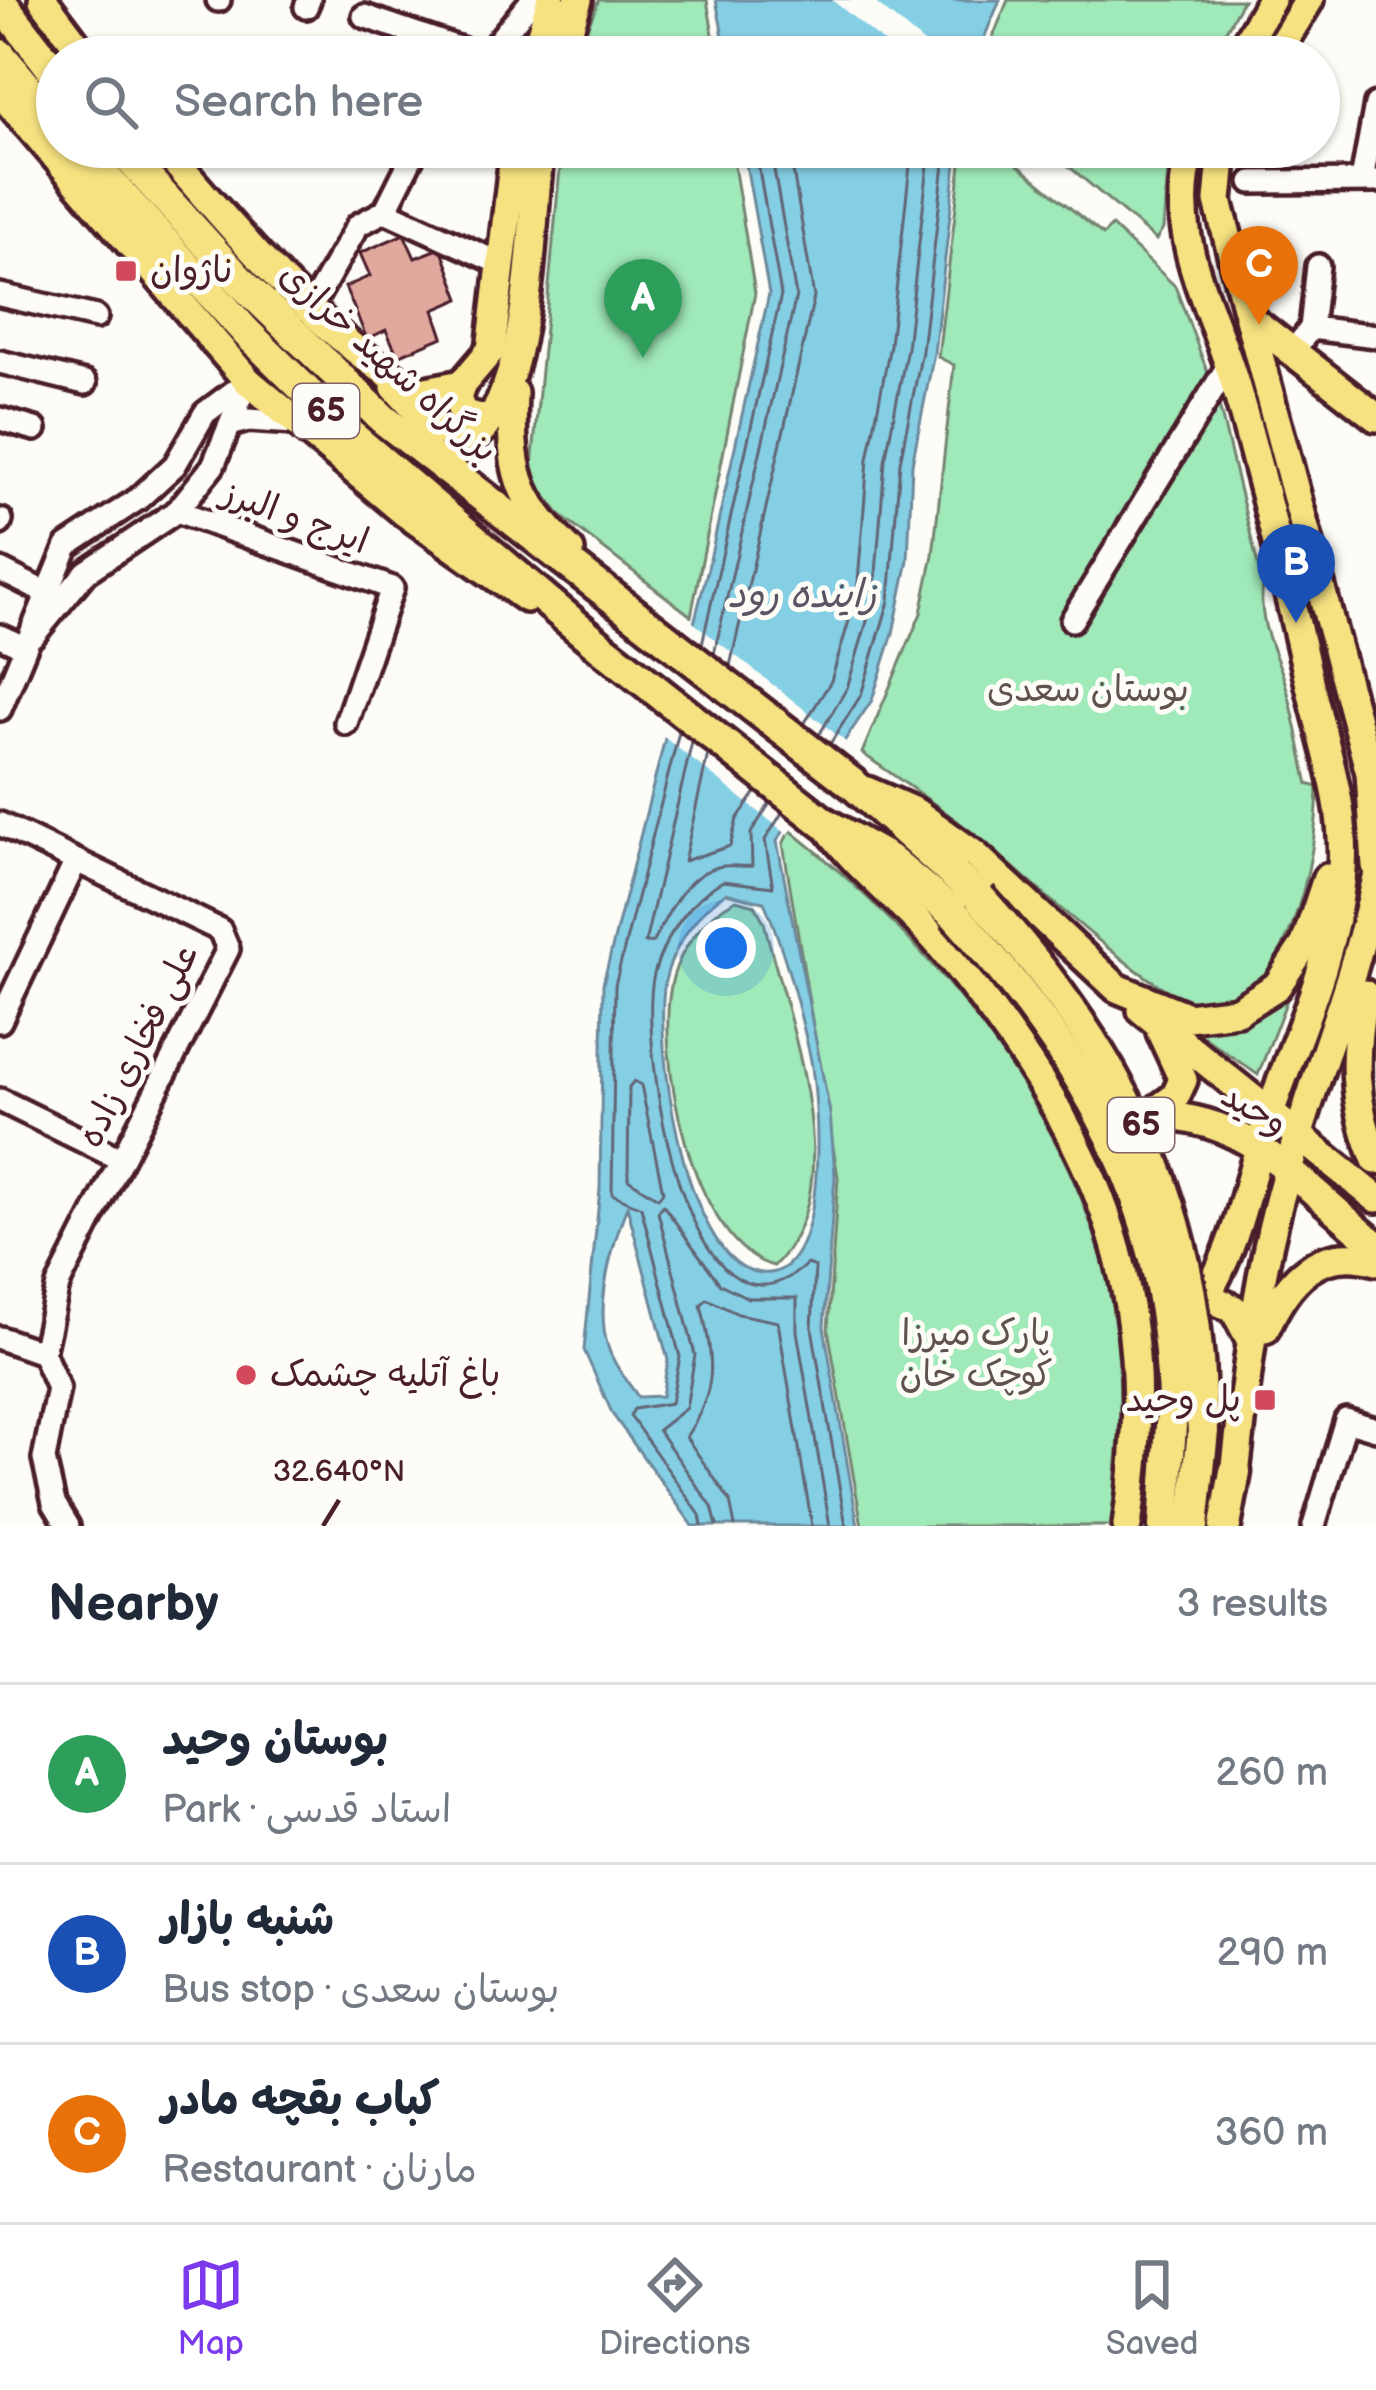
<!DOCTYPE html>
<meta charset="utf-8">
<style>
:root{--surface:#fff;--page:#f2f2f3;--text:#1f2937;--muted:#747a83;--line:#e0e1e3;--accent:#7c3aed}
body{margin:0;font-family:"Balsamiq Sans","Playpen Sans Arabic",sans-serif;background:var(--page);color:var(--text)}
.you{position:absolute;left:726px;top:948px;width:42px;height:42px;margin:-30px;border:9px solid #fff;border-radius:50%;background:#1a73e8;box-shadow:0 0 0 18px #1a73e833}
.badge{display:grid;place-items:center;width:78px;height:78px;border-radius:50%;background:var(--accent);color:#fff;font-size:39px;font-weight:700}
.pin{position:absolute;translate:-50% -99px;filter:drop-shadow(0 3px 6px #0008)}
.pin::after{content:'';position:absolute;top:63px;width:42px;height:36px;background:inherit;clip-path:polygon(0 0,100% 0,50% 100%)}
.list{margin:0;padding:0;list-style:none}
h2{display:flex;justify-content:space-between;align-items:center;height:156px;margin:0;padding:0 48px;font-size:51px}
h2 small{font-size:39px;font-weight:400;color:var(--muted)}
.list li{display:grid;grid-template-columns:78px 1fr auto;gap:36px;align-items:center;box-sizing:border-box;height:180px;padding:0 48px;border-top:3px solid var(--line)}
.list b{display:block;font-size:45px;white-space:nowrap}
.list p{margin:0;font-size:39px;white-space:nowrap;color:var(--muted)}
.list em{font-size:39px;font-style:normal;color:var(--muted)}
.icon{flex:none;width:66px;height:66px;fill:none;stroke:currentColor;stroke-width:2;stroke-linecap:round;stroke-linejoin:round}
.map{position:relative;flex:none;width:1376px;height:1526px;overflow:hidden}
.search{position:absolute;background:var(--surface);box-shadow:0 3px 9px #0004;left:36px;right:36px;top:36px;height:132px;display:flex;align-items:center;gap:30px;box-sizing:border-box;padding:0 42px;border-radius:66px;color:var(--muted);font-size:45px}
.sheet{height:696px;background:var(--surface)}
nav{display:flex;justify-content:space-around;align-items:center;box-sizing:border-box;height:168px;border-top:3px solid var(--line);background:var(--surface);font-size:33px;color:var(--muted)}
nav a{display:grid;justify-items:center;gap:6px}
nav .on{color:var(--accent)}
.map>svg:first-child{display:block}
.green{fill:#a0e9b8;stroke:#758472;stroke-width:3}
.water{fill:#85cfe5;stroke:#6d899b;stroke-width:3;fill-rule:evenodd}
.pier{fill:#fdfcf7}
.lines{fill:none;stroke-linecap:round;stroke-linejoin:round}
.shore{stroke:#626575;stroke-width:3}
.building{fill:#e1a89e;stroke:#4a1f2b;stroke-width:3}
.minor-casing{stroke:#4a1f2b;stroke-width:30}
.major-casing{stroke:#4a1f2b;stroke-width:36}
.highway-casing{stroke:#4a1f2b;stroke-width:39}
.minor{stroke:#fdfcf7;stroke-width:21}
.major{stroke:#f7e281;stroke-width:27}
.highway{stroke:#f7e281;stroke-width:30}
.highway-bridge-casing{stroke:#4a1f2b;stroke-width:39;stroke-linecap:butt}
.highway-bridge{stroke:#f7e281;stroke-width:30}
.ticks{fill:none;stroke:#4a1f2b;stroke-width:4.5}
.poi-dot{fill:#d1495b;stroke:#fdfcf7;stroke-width:4.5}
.labels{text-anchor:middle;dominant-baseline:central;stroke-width:10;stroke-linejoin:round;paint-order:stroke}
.shield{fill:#fdfcf7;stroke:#806168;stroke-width:3}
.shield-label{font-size:33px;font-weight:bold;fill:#4a1f2b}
.poi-label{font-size:36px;fill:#4a1f2b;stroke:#fdfcf7;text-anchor:start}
.street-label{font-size:36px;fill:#4a1f2b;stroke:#fdfcf7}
.park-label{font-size:36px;fill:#60524e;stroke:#fdfcf7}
.water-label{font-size:39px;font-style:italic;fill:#5c5463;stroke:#fdfcf7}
.ticks-label{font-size:30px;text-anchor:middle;fill:#4a1f2b;stroke:#fdfcf7;stroke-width:10;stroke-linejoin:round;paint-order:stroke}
</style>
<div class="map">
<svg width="1376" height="1526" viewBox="0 0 1376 1526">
<rect width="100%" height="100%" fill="#fdfcf7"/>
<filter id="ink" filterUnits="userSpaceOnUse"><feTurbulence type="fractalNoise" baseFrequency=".00833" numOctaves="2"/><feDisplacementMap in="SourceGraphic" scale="24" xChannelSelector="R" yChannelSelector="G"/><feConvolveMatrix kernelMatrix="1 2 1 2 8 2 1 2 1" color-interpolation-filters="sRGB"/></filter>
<g filter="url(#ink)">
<g class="green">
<path d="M 599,0 L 707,0 L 717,57 L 575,57 Z"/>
<path d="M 1008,0 L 1243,0 L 1211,57 L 985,57 Z"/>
<path d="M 562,147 L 731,147 L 755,293 L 691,616 L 561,516 L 531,477 Z"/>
<path d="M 963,147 L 996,147 L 1103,235 L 1112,226 L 1175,286 L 1217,397 L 1263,586 C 1258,617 1270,642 1281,670 C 1294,705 1299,747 1308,784 L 1318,787 C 1317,853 1289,1028 1190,1001 C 1144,988 1023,874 980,839 C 943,808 901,781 862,753 L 921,613 L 933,555 L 954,365 L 938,357 Z"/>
<path d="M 1046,147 L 1170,147 L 1163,229 L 1156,240 Z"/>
<path d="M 790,830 C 941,950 1093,1135 1117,1334 C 1125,1397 1117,1463 1111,1526 L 862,1526 L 828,1329 L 838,1177 L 783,844 Z"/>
<path d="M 736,900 L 755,905 L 764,922 C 786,1017 856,1185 774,1266 C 692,1246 653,1050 673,977 C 682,945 708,914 736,900 Z"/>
<path d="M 1295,979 L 1258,1075 L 1184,1023 C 1233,1031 1265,1017 1295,979 Z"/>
</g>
<g class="water">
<path d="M 716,0 L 1000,0 L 976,57 L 727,57 Z"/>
<path d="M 743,147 L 958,147 L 934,353 L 912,464 L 908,560 L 893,633 L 872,700 L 777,841 L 830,1113 L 835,1176 L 824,1327 L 858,1526 L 693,1526 L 613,1415 L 584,1350 L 600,1189 L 603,984 L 708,568 L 769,294 ZM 726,893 L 764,902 C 784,947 798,1003 809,1051 C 819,1093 835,1306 747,1269 C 683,1240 654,1043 665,981 C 672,948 698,910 726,893 ZM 627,1206 L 668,1360 L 662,1396 L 638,1397 C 628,1382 613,1364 608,1347 C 594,1304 612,1246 627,1206 Z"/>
</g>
<g class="pier">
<path d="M 832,0 L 872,0 L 941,57 L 902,57 Z"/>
<path d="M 689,619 L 851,746 L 788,835 L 660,734 Z"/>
</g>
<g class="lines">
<g class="shore">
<path d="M 702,644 L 781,295 L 755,147"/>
<path d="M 714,654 L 796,296 L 770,147"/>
<path d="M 730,666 L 814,297 L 789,147"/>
<path d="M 804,724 L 831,681 L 857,594 L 868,459 L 890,345 L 912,147"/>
<path d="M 679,732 L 615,985 L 612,1194 L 641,1207 L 680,1357 L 671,1403 L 634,1409 L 630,1416 L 700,1515 L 702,1526"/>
<path d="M 819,735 L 847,688 L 874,598 L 885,461 L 907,348 L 930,147"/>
<path d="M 692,742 L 645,943 L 653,942 C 668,914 686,871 723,866 C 733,865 742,867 752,866 L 751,833 L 770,803"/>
<path d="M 830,744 L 861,695 L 889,601 L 900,462 L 922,351 L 946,147"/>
<path d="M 708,754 L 684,861 L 730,846 L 737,819 L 756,792"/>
<path d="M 782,813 L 765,840 L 773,887 L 723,881 C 691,898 663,939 654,974 C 637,1045 689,1370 807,1264 L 815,1267 L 812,1328 L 846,1526"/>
<path d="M 634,1081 L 641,1085 L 663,1192 L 658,1198 L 628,1179 L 629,1087 Z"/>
<path d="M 717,1526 L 712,1507 L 658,1430 L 686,1408 L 695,1355 L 658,1212 L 663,1205 L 720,1284 L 748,1298 L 797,1298 L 797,1331 L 830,1526"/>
<path d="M 735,1526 L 730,1501 L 686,1437 C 718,1389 714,1361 701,1305 L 707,1299 L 738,1314 L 778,1322 L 812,1526"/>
</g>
</g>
<path class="building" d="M 404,234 L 415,258 L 441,248 L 460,299 L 434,310 L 443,337 L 398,356 L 386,330 L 367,339 L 345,287 L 370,276 L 360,253 Z"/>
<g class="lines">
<g class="minor-casing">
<g id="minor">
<path d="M 218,0 L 219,0"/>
<path d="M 306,7 L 309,0"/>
<path d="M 364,16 L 484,57"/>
<path d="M 485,57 L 532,0"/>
<path d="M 1362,180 L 1376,104"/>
<path d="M 1252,182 L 1376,181"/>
<path d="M 385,211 L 417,147"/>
<path d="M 0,295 L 96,317"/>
<path d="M 311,307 L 358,225 L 385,211 L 501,264"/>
<path d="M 1311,328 L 1376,336"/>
<path d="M 1293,351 L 1311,328 L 1318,266"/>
<path d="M 0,362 L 85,383"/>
<path d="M 0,419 L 35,429"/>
<path d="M 234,424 L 248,420 L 295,423"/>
<path d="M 177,511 L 392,588 L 346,723"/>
<path d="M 0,523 L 1,520"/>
<path d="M 0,570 L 44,592"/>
<path d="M 1072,620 L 1229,364"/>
<path d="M 34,635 L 86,572 L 177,511 L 213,466 L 248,381"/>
<path d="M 0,636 L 24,647"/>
<path d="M 0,709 L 67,546 L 138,499 L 175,465 L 205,413 L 248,381"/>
<path d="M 0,824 L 220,930 L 228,949 L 58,1285 L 43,1353"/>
<path d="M 0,1021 L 76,861"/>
<path d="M 0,1100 L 118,1158"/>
<path d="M 0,1338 L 43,1353 L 58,1388 L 44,1459 L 54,1503 L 68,1526"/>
<path d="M 1314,1526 L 1346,1420 L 1376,1429"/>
</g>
</g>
<g class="major-casing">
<g id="major">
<path d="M 43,0 L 86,57"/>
<path d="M 534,57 L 551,0"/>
<path d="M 560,57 L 578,0"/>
<path d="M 1238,57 L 1271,0"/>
<path d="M 1274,57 L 1309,0"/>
<path d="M 0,92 L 248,381 L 404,512 L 526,598"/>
<path d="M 162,147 C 230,224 330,349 421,392 L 462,384 L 491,350 L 515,147"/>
<path d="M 1192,147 C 1164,233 1212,304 1235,384 C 1264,483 1287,584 1310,685 C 1325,750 1349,813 1341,881 C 1332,964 1295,1038 1269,1116 C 1248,1178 1240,1239 1206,1296"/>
<path d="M 1223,147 L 1218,201 L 1370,773 L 1376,865"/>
<path d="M 1252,320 L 1376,417"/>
<path d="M 462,384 L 457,398 L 463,414 L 485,419 L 500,410"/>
<path d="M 395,387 C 417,411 439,440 474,437 C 533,392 530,222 540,147"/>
<path d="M 513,393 C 510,468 515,498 570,551"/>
<path d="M 867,791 L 915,812 L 975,855 L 1117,988 L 1188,1017 L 1237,1011 L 1277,986 L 1305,944 L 1327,878"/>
<path d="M 827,826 C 859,871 905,903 940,945 C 1094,1132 1164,1279 1127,1526"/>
<path d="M 1364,994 C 1352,1053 1352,1103 1376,1160"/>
<path d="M 1142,1010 L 1376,1198"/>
<path d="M 1154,1112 L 1175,1097 L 1183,1080 L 1161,1032"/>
<path d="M 1112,1119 C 1238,1099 1286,1172 1376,1245"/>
<path d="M 1191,1300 L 1206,1296 L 1234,1309 L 1251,1341"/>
<path d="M 1265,1329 C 1287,1280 1318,1244 1376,1261"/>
<path d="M 1233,1492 C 1244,1397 1253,1302 1277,1209 C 1305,1098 1351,994 1376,882"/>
</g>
</g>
<g class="highway-casing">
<g id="highway">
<path d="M 0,1 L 57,75"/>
<path d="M 0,55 L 57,123"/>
<path d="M 78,147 L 247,333 L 356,440 L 600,646 L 824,823 L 888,859 L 955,915"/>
<path d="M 119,147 L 244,285 L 383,419 L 854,785 L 980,898"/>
<path d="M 1164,1526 L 1173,1397"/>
<path d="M 1193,1526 L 1203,1431 L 1200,1397"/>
<path d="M 1225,1526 L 1235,1472"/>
</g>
</g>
<use href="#minor" class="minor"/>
<use href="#major" class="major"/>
<use href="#highway" class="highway"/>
<g class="highway-bridge-casing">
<g id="highway-bridge">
<path d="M 980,898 C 1115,1045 1194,1195 1200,1397"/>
<path d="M 955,915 C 1088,1064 1165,1193 1173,1397"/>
</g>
</g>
<use href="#highway-bridge" class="highway-bridge"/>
</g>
</g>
<path class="ticks" d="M 323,1526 L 339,1500"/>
<g class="poi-dot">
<rect x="114" y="259" width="24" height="24" rx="6"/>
<circle cx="246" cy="1375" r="12"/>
<rect x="1253" y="1388" width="24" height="24" rx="6"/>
</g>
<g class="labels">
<g class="shield">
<rect x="293" y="384" width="66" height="54" rx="9"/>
<rect x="1108" y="1098" width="66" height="54" rx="9"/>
</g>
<g class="shield-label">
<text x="326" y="411">65</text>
<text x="1141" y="1125">65</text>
</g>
<g class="poi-label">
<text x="150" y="271">ناژوان</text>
<text x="270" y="1375">باغ آتلیه چشمک</text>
<text x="1241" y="1400" text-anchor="end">پل وحید</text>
</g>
<g class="street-label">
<text transform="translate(388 363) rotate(42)">بزرگراه شهید خرازی</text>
<text transform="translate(295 518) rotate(20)">ایرج و البرز</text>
<text transform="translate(139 1046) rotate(-63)">علی فخاری زاده</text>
<text transform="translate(1254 1110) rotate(30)">وحید</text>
</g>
<g class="park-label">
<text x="1088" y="690">بوستان سعدی</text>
<text x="976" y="1334">پارک میرزا<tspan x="976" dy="41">کوچک خان</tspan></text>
</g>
<g class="water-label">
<text x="802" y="595">زاینده رود</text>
</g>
</g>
<g class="ticks-label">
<text x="339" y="1481">32.640°N</text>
</g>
</svg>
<div class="you"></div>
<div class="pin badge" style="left:643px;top:358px;background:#2e9e5b">A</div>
<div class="pin badge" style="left:1296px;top:623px;background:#1a4fb4">B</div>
<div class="pin badge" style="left:1259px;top:325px;background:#e8710a">C</div>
<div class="search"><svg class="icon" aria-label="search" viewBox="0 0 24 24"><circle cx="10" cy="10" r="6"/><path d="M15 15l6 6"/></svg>Search here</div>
</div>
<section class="sheet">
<h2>Nearby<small>3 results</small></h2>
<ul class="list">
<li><span class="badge" style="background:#2e9e5b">A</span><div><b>بوستان وحید</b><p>Park · استاد قدسی</p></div><em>260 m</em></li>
<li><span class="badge" style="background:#1a4fb4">B</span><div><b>شنبه بازار</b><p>Bus stop · بوستان سعدی</p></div><em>290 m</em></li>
<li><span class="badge" style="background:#e8710a">C</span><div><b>کباب بقچه مادر</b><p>Restaurant · مارنان</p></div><em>360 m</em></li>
</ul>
</section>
<nav>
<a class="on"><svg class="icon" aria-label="map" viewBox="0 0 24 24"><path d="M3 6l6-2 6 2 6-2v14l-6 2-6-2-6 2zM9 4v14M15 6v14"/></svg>Map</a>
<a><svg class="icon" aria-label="directions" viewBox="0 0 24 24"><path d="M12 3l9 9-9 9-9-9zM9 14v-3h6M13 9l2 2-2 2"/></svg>Directions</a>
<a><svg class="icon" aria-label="saved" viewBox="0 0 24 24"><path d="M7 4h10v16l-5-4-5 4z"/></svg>Saved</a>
</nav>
